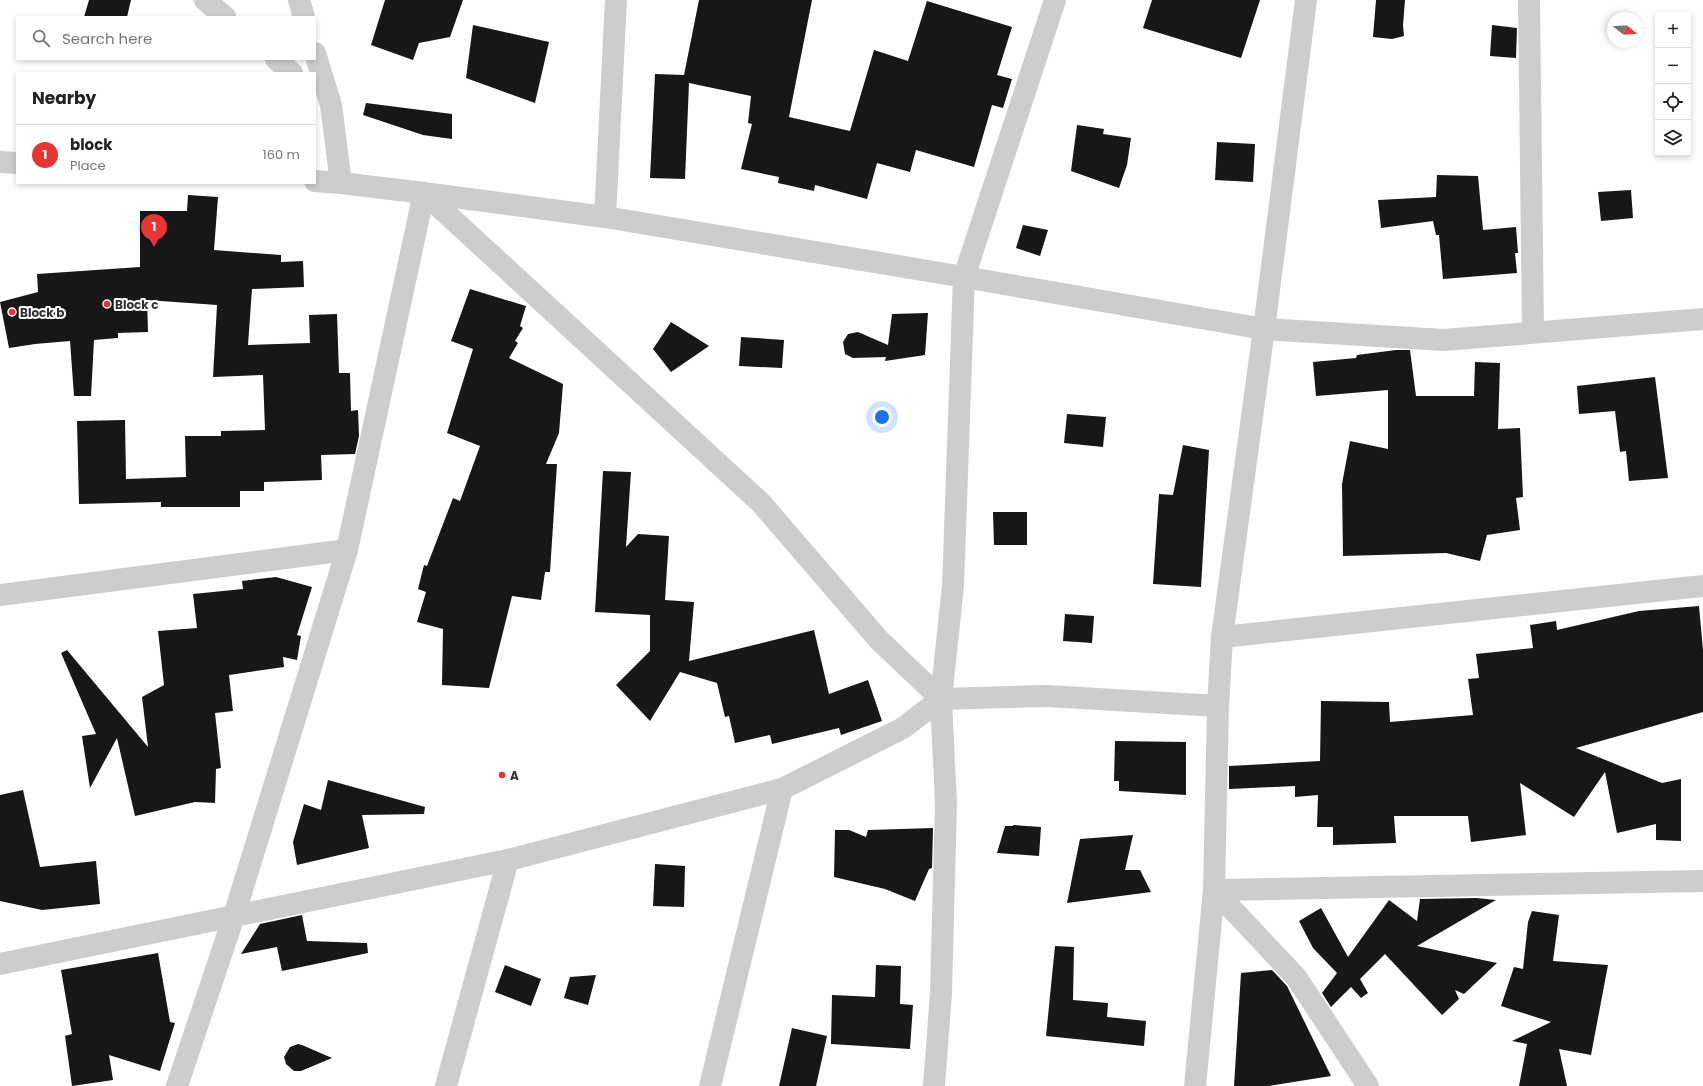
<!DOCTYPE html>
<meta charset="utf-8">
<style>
:root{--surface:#fff;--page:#f2f2f2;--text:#222;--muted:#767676;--line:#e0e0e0;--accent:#e53535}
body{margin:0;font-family:Poppins,sans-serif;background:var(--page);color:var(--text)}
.controls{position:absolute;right:12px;top:12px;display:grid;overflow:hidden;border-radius:0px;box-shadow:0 2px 6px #0003}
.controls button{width:36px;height:36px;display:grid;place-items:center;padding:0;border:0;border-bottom:1px solid var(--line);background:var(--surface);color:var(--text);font:20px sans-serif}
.compass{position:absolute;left:1607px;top:12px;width:36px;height:36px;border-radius:50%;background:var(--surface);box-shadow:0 2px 6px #0003;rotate:107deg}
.you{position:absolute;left:882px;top:417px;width:14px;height:14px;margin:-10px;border:3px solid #fff;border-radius:50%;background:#1a73e8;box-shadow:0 0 0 6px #1a73e833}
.badge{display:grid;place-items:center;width:26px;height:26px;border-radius:50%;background:var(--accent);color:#fff;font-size:13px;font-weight:700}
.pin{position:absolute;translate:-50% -33px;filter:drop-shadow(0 1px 2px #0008)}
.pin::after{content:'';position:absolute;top:21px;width:14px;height:12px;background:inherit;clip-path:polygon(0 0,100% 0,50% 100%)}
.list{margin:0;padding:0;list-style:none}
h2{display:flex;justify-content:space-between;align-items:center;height:52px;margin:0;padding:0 16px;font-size:17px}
h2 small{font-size:13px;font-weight:400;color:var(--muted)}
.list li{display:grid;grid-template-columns:26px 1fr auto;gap:12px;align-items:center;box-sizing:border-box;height:60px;padding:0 16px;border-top:1px solid var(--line)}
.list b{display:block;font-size:15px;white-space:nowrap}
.list p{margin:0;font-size:13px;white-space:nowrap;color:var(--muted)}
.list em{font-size:13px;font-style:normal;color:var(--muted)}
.icon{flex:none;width:22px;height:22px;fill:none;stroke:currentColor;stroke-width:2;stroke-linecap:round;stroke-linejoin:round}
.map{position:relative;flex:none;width:1703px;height:1086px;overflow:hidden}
.search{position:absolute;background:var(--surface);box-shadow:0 2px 6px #0003;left:16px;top:16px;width:300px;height:44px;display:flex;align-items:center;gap:10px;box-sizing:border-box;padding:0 14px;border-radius:0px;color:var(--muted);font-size:15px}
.panel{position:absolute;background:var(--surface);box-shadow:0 2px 6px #0003;left:16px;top:72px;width:300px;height:112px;border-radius:0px}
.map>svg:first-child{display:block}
.building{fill:#171717}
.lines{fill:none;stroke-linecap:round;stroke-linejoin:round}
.minor{stroke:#cdcdcd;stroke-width:22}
.poi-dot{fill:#e53535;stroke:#fff;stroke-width:1.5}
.labels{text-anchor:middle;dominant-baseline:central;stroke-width:4;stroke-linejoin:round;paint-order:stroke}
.poi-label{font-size:12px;font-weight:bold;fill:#303030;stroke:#fff;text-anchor:start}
</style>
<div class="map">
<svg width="1703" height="1086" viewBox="0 0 1703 1086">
<rect width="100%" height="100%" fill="#fff"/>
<g class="building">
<path d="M 89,0 L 131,0 L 127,17 L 84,17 Z"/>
<path d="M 385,0 L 463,0 L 450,37 L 419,43 L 413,60 L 371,45 Z"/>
<path d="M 699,0 L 812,0 L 789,117 L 850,131 L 874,50 L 908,61 L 927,1 L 1012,27 L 997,75 L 1012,79 L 1003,108 L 992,105 L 974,167 L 916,150 L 910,172 L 877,163 L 867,199 L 815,185 L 814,191 L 778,183 L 779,177 L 741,169 L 752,124 L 748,123 L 751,96 L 689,83 L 685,179 L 650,178 L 655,74 L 684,75 Z"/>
<path d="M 1152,0 L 1260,0 L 1241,58 L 1143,28 Z"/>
<path d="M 1376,0 L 1405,0 L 1403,25 L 1404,36 L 1392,39 L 1373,37 Z"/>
<path d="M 473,25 L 549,42 L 535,103 L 466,78 Z"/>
<path d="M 1492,25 L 1517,28 L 1516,58 L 1490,56 Z"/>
<path d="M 366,103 L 452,114 L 452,139 L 423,135 L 363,115 Z"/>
<path d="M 1077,125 L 1104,129 L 1103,134 L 1131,138 L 1127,165 L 1119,188 L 1071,171 Z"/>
<path d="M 1217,142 L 1255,144 L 1253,182 L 1215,180 Z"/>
<path d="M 1437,175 L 1478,176 L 1483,230 L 1516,227 L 1518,253 L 1515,253 L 1517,273 L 1443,279 L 1439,235 L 1436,235 L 1433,221 L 1381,228 L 1378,200 L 1436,197 Z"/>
<path d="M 1631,190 L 1633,218 L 1601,221 L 1598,192 Z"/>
<path d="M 188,195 L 218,197 L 214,250 L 281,255 L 281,262 L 303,261 L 304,287 L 252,289 L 248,345 L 310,343 L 309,315 L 337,314 L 339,373 L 350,373 L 351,411 L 358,410 L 359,436 L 355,454 L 321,455 L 322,480 L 264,482 L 264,491 L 240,491 L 240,507 L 161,507 L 161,502 L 79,504 L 77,421 L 125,420 L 126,479 L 186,477 L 185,436 L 221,436 L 221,431 L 265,430 L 263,375 L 213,377 L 217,305 L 147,300 L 148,332 L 118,333 L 118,338 L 94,340 L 91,396 L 74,396 L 70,341 L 35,344 L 9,348 L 0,302 L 38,292 L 37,274 L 140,267 L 140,211 L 187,211 Z"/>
<path d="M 1023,225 L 1048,230 L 1040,256 L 1016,248 Z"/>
<path d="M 470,289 L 526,306 L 520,326 L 523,328 L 515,341 L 518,343 L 509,358 L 563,384 L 559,433 L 546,464 L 557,464 L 550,572 L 545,572 L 541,600 L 512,596 L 489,688 L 442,685 L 443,629 L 417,622 L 426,592 L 418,589 L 424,565 L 427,566 L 453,498 L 460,501 L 480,446 L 447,433 L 473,349 L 451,341 Z"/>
<path d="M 928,313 L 925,355 L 885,361 L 886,357 L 853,358 L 845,354 L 843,342 L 848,334 L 858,332 L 888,345 L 892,314 Z"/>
<path d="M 671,322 L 709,346 L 671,372 L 653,349 Z"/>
<path d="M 741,337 L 784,340 L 782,368 L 739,366 Z"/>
<path d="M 1396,350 L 1410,350 L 1416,396 L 1474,396 L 1475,362 L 1500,363 L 1498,429 L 1520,428 L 1523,497 L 1516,498 L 1520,530 L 1487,535 L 1480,561 L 1446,553 L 1343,556 L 1342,484 L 1350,441 L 1388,449 L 1388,390 L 1316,396 L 1313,362 L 1356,358 L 1357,355 Z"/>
<path d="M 1655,377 L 1668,478 L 1629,481 L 1626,451 L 1620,452 L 1615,411 L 1579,414 L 1577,386 Z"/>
<path d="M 1067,414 L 1106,417 L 1103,447 L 1064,443 Z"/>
<path d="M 1183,445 L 1209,450 L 1201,587 L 1153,584 L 1159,494 L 1173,495 Z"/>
<path d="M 603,471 L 631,472 L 626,547 L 638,534 L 669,536 L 665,600 L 694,602 L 689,661 L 814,630 L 829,694 L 868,680 L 882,721 L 841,735 L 839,728 L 772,744 L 770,735 L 735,743 L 729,716 L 725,717 L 717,683 L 680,672 L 650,721 L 616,685 L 650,651 L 650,615 L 595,612 Z"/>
<path d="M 993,512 L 1027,512 L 1027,545 L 994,545 Z"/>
<path d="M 276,577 L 312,587 L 297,635 L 301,636 L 297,660 L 283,657 L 284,667 L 229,675 L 233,711 L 215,713 L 221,768 L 216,769 L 215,803 L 195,802 L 135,816 L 117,738 L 90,788 L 82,736 L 96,734 L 61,653 L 67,650 L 148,747 L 142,697 L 164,685 L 158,631 L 197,628 L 193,594 L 243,589 L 242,581 Z"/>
<path d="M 1699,606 L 1703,650 L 1703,712 L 1576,748 L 1662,783 L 1681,779 L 1681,841 L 1656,840 L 1656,824 L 1617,833 L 1605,772 L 1574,817 L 1520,783 L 1526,835 L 1471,842 L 1468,816 L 1394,816 L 1396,843 L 1333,845 L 1333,827 L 1317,827 L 1318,795 L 1295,797 L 1295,786 L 1229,789 L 1229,766 L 1320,761 L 1321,701 L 1389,702 L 1390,722 L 1473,715 L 1468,679 L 1479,678 L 1476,654 L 1533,648 L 1530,625 L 1556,621 L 1557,630 L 1639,611 Z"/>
<path d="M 1065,614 L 1094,616 L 1092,643 L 1063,641 Z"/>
<path d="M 1115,741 L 1186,742 L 1186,795 L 1119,791 L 1119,781 L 1114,781 Z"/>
<path d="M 328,780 L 425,807 L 424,814 L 362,815 L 369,848 L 297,865 L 293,842 L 304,804 L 321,810 Z"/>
<path d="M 23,790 L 40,867 L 96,861 L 100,904 L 42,910 L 0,901 L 0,795 Z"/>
<path d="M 1013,825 L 1041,827 L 1039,856 L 997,853 L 1005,826 L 1013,826 Z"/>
<path d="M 933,828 L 932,868 L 929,869 L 915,901 L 885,889 L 834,877 L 835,830 L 849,830 L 866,837 L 868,830 Z"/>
<path d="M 1133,835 L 1125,870 L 1140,870 L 1151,892 L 1067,903 L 1080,839 Z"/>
<path d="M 655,864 L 685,866 L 684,907 L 653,906 Z"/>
<path d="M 1476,898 L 1496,900 L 1417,946 L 1497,963 L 1464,994 L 1455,990 L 1459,999 L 1442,1015 L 1385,954 L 1360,979 L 1368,993 L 1361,998 L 1351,987 L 1331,1007 L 1322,993 L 1337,973 L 1313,948 L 1299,921 L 1321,908 L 1348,957 L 1389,900 L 1417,921 L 1420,899 Z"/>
<path d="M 1532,911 L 1559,915 L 1553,961 L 1608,965 L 1591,1055 L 1559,1049 L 1567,1086 L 1519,1086 L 1527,1044 L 1512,1041 L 1551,1022 L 1501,1006 L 1514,967 L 1523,969 L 1528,922 Z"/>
<path d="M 302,915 L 307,941 L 367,943 L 368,953 L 282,971 L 277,947 L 241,954 L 260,924 Z"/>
<path d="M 1055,946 L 1074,947 L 1073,1000 L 1108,1003 L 1107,1017 L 1146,1021 L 1144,1046 L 1046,1036 Z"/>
<path d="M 158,953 L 170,1022 L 175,1023 L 160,1071 L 109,1055 L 113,1080 L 72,1086 L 65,1036 L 72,1034 L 61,970 Z"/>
<path d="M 505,965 L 541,979 L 531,1006 L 495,992 Z"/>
<path d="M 876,965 L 901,966 L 900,1004 L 913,1005 L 910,1049 L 831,1044 L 832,995 L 875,997 Z"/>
<path d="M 1272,970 L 1287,986 L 1331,1076 L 1269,1086 L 1234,1086 L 1241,973 Z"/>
<path d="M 596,975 L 588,1005 L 564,998 L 570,977 Z"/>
<path d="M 792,1028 L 827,1036 L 816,1086 L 779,1086 Z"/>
<path d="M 298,1044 L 302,1045 L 332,1058 L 301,1071 L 294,1071 L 286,1064 L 284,1057 L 290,1047 Z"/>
</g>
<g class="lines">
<g class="minor">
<path d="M 205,0 L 225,17"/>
<path d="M 299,0 L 304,17"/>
<path d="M 1529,0 L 1533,332"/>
<path d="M 315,53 L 331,105 L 341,183"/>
<path d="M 276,59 L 292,73"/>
<path d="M 0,162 L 17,163"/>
<path d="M 315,181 L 341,183 L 424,193 L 605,217 L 964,277 L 1264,329 L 1444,340 L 1703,319"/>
<path d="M 424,193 L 761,503 L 879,640 L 941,699 L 946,803 L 941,993 L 934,1086"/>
<path d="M 605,217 L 616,0"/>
<path d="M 0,595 L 347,550"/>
<path d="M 1222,637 L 1703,586"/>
<path d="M 941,699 L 953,586 L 964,277 L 1055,0"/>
<path d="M 1214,890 L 1703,881"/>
<path d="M 1214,890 L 1296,977 L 1368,1086"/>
<path d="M 0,964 L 508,860 L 782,789 L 903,728 L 941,699 L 1046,696 L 1218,706"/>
<path d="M 177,1086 L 234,916 L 347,550 L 424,193"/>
<path d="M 446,1086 L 508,860"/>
<path d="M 710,1086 L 782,789"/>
<path d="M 1195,1086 L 1214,890 L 1218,706 L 1222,637 L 1264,329 L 1306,0"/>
</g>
</g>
<g class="poi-dot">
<circle cx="107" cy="304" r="4"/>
<circle cx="12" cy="312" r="4"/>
<circle cx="502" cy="775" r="4"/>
</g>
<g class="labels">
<g class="poi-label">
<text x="115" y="304">Block c</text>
<text x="20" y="312">Block b</text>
<text x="510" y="775">A</text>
</g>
</g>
</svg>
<div class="controls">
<button>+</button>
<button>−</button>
<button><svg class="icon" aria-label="locate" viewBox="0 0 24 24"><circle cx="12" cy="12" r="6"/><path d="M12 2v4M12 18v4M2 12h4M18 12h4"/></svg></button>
<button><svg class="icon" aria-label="layers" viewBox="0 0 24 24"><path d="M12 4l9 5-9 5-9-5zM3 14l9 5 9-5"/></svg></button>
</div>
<svg class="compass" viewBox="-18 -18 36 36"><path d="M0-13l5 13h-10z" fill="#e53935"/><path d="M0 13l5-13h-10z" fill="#767676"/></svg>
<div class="you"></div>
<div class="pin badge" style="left:154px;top:247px">1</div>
<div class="search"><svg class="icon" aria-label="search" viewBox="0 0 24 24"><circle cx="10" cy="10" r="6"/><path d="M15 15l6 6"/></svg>Search here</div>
<section class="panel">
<h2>Nearby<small></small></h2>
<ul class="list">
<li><span class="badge">1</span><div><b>block</b><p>Place</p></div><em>160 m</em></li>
</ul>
</section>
</div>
